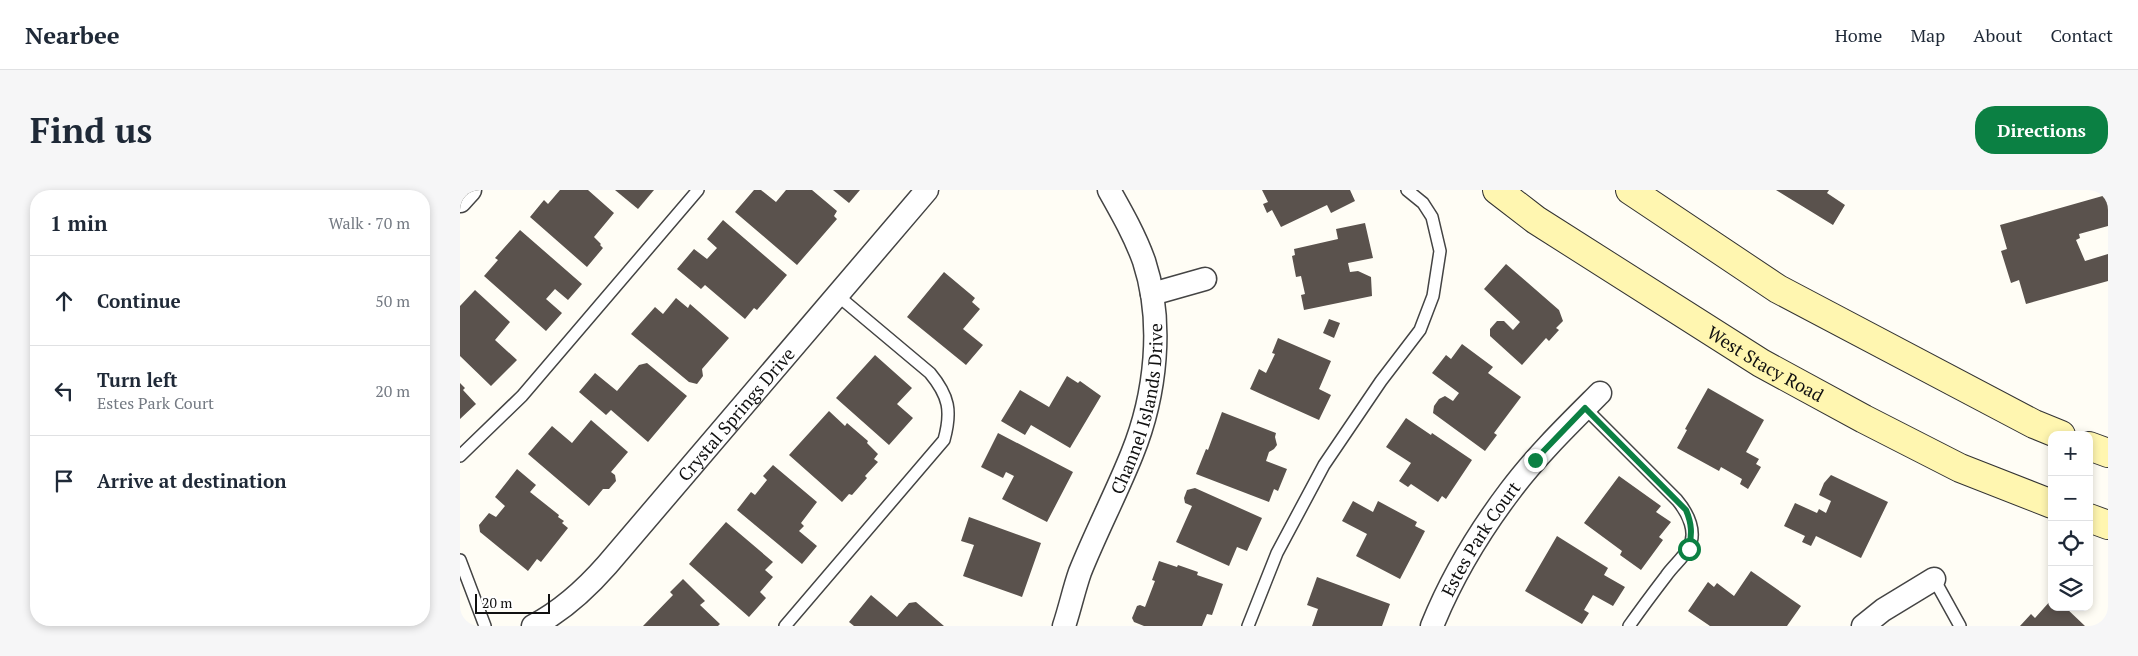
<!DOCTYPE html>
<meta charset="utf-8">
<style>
:root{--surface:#fff;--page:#f6f6f7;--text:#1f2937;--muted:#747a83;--line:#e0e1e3;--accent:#0b8043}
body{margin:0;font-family:"PT Serif",serif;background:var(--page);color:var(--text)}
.controls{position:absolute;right:15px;bottom:15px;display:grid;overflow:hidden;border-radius:10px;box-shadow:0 2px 8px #0003}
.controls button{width:45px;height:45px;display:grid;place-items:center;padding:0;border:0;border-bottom:1px solid var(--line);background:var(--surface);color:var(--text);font:25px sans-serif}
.scale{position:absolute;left:15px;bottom:12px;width:75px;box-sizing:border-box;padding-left:5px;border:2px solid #111;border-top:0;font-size:14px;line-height:18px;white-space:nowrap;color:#111;-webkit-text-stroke:4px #fff;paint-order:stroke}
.stop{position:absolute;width:15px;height:15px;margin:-11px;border:4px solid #0b8043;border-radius:50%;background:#fff}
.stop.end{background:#0b8043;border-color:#fff;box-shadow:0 1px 5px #0008}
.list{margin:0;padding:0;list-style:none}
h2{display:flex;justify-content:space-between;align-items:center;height:65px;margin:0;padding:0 20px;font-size:21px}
h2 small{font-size:16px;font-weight:400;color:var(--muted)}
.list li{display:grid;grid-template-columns:32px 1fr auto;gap:15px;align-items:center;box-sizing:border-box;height:90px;padding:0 20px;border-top:1px solid var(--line)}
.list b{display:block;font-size:19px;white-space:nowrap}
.list p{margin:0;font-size:16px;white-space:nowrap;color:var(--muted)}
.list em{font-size:16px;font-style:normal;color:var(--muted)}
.icon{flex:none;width:28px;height:28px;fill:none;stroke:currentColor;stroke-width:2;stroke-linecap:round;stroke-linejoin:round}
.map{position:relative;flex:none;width:1648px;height:436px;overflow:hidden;border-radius:20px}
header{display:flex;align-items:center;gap:30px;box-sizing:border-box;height:70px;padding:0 25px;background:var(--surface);border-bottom:1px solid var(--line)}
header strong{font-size:24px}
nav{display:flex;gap:28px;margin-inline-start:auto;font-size:18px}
.intro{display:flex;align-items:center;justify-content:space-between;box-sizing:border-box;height:120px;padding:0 30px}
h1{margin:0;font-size:35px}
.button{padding:12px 22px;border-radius:20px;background:var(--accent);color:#fff;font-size:18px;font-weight:700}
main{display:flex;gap:30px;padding:0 30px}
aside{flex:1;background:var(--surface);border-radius:20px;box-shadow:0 2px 8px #0003}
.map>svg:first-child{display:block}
.building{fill:#5a524d}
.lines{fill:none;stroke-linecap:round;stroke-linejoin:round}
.lane-casing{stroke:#444;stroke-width:14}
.street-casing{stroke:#444;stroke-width:25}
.secondary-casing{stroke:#333;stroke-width:30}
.lane{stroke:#fff;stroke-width:11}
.street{stroke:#fff;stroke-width:22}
.secondary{stroke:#fff6b0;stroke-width:28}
.route{stroke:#0b8043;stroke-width:6}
.labels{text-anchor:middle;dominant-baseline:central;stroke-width:5;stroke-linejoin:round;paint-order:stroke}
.street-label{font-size:18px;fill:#111;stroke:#fff}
</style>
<header>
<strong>Nearbee</strong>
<nav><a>Home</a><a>Map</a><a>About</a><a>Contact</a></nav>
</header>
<div class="intro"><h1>Find us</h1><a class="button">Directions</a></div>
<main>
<aside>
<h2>1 min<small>Walk · 70 m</small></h2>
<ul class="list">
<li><svg class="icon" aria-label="ahead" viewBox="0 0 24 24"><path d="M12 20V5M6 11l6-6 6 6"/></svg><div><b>Continue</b></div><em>50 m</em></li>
<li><svg class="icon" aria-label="left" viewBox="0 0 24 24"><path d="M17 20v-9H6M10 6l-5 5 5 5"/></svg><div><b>Turn left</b><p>Estes Park Court</p></div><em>20 m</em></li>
<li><svg class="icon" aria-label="arrive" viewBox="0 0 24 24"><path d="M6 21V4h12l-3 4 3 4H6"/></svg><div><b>Arrive at destination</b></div></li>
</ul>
</aside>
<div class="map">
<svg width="1648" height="436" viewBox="0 0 1648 436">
<rect width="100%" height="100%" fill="#fffdf5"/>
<g class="building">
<path d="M 100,0 L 128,0 L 154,23 L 134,47 L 141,54 L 140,55 L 143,58 L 127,77 L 70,27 L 84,10 L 88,14 Z"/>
<path d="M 155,0 L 194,0 L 178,19 Z"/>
<path d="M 294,0 L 301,0 L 316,12 L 326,0 L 352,0 L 377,21 L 374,26 L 377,29 L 337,75 L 275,22 Z"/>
<path d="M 373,0 L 400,0 L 389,13 Z"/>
<path d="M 802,0 L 890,0 L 895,11 L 871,23 L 867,15 L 821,37 L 812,20 L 807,23 L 803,14 L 808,12 Z"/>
<path d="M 1316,0 L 1369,0 L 1367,3 L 1385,15 L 1373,35 Z"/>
<path d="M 1646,5 L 1648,13 L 1648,36 L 1619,44 L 1620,48 L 1616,50 L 1625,71 L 1648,64 L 1648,91 L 1566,114 L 1559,90 L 1551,93 L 1541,61 L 1547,59 L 1540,35 Z"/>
<path d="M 263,30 L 327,85 L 297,120 L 294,118 L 285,129 L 245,95 L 241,99 L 217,79 L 234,59 L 247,69 L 257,58 L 247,49 Z"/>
<path d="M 905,33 L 913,68 L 888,73 L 890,82 L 898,81 L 911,87 L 912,106 L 844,120 L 841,105 L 845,104 L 841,86 L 836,87 L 832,66 L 835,65 L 834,59 L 878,49 L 876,39 Z"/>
<path d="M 60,40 L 122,94 L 108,110 L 95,99 L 86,109 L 102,123 L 86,141 L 24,86 L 38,70 L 35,68 Z"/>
<path d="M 1046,74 L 1099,120 L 1103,131 L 1096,138 L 1099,140 L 1089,151 L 1086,148 L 1062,175 L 1030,146 L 1030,139 L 1037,131 L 1044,131 L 1053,140 L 1060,132 L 1024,99 Z"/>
<path d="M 484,82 L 515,108 L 512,112 L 520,119 L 503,139 L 523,155 L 506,175 L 447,127 Z"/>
<path d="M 15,100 L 50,132 L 35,150 L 57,170 L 31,196 L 0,166 L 0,116 Z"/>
<path d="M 216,108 L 228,118 L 230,114 L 269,148 L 242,179 L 243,186 L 237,194 L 229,192 L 171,144 L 195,117 L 203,124 Z"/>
<path d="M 869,129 L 880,133 L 874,148 L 863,143 Z"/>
<path d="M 818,148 L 871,171 L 859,199 L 871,205 L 859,230 L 790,199 L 799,179 L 806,183 L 815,164 L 812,163 Z"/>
<path d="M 1002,154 L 1033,177 L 1028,183 L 1061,207 L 1034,243 L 1037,245 L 1025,261 L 973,223 L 974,216 L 979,209 L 985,206 L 993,211 L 999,203 L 972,183 L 986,165 L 991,169 Z"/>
<path d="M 415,165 L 452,198 L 437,214 L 453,228 L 429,255 L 376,208 Z"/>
<path d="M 187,173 L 227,206 L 188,252 L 151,220 L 146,225 L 119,202 L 135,183 L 157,201 L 179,175 Z"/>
<path d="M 607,186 L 618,193 L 620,191 L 641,206 L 610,258 L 571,235 L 565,245 L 541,231 L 560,200 L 589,217 Z"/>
<path d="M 0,193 L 5,198 L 3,200 L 16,214 L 0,229 Z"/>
<path d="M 1248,198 L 1304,230 L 1286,262 L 1299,269 L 1296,274 L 1301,277 L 1288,299 L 1280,294 L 1282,289 L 1261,277 L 1259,281 L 1217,258 L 1227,240 L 1225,239 Z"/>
<path d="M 369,221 L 385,236 L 387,233 L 408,251 L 407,253 L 418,264 L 414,269 L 418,272 L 405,286 L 407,288 L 392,305 L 389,304 L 382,312 L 329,265 Z"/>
<path d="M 762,222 L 816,243 L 815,247 L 817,255 L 814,259 L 809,262 L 806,271 L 827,279 L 818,301 L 814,299 L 809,312 L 736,284 L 746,259 L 748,260 Z"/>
<path d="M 946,228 L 971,245 L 972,243 L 1012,270 L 986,309 L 982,306 L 978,312 L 951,294 L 948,297 L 939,291 L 951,273 L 926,257 Z"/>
<path d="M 131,230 L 168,262 L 151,282 L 155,285 L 156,291 L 149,299 L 143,299 L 129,316 L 68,264 L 92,236 L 112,253 Z"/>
<path d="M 538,243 L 613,282 L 587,332 L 542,309 L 554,286 L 546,282 L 543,288 L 521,277 Z"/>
<path d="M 313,275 L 357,312 L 341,333 L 344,336 L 339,341 L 357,356 L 342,374 L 277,320 L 291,302 L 295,305 L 307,290 L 303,286 Z"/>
<path d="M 57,279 L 76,295 L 70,302 L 99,325 L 98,327 L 104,331 L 102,333 L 108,338 L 81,372 L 77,369 L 68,381 L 20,342 L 19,335 L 29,323 L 36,327 L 45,316 L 35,307 Z"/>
<path d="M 1371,285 L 1428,312 L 1401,368 L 1356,346 L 1351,356 L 1342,352 L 1345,346 L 1324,336 L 1335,313 L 1357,323 L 1359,319 L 1366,323 L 1371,311 L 1359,305 L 1364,293 Z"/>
<path d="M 1159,286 L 1201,316 L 1196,322 L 1211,332 L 1199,347 L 1203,350 L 1181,380 L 1160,365 L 1162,361 L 1124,333 Z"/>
<path d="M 735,298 L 802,328 L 787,361 L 777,357 L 769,376 L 716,352 L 732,316 L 725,313 L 724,308 L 727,300 Z"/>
<path d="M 893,311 L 913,322 L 918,311 L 957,332 L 955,336 L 965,341 L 940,389 L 896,366 L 907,344 L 882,331 Z"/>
<path d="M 509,327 L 581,353 L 562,407 L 503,386 L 514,355 L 501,351 Z"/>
<path d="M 266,332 L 313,372 L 305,380 L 313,387 L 300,402 L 306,408 L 289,427 L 229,374 Z"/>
<path d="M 1097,346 L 1148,378 L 1144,385 L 1165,397 L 1153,416 L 1133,405 L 1124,420 L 1129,423 L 1122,434 L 1065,401 Z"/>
<path d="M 699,371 L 717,377 L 718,375 L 738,382 L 737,385 L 763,394 L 752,425 L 747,424 L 742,436 L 684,436 L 674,432 L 672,428 L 677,416 L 680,415 L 685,417 L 695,391 L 692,390 Z"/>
<path d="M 1291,381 L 1341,416 L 1327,436 L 1250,436 L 1228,421 L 1248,392 L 1254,397 L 1257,393 L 1274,406 Z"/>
<path d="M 857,387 L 930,414 L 922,436 L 852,436 L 858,419 L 847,415 Z"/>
<path d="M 223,389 L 245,411 L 240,415 L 260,434 L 258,436 L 183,436 L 213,405 L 210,402 Z"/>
<path d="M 411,405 L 437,427 L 449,413 L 456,412 L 484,436 L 394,436 L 389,432 Z"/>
<path d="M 1592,409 L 1592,417 L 1605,417 L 1625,436 L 1560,436 L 1571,424 L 1575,428 Z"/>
</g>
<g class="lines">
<g class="lane-casing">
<g id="lane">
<path d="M 1125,218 L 1217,310 C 1228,323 1238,343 1228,359 C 1222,369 1212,377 1206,386 C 1193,403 1181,419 1169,436"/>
<path d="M 0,266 L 62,206 L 238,0"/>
<path d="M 0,370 L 25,436"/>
<path d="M 1474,389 L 1500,436"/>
<path d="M 325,436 L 484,250 C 492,221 489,206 470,183 L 377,105"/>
<path d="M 788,436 L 817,363 L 864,275 L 921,191 L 960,140 L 973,106 L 980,61 L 972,27 L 963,13 L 947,0"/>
</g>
</g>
<g class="street-casing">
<g id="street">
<path d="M 0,11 L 10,0"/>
<path d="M 692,104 L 745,89"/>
<path id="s1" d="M 73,436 C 102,421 125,400 147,375 L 467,0"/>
<path id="s2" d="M 604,436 C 610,418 614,399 620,382 C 636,342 656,304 672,264 C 696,205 704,132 684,71 C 675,46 662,23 649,0"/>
<path id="s3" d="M 972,436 C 991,389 1019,342 1050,301 C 1076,266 1109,234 1140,203"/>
<path d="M 1403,436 L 1423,420 L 1474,389"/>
</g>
</g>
<g class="secondary-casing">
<g id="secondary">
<path id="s4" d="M 1037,0 L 1076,30 L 1301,173 L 1404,229 L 1500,278 L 1592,314"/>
<path d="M 1170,0 L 1318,99 L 1574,234 L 1601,245"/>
<path d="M 1629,256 L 1648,263"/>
<path d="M 1629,328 L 1648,335"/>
</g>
</g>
<use href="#lane" class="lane"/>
<use href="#street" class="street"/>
<use href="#secondary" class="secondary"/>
</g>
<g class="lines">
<path class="route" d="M 1075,270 L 1125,218 L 1226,320 C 1232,334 1232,344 1229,359"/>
</g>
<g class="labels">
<g class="street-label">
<text stroke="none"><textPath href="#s4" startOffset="320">West Stacy Road</textPath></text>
<text stroke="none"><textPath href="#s2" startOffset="231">Channel Islands Drive</textPath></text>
<text stroke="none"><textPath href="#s1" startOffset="295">Crystal Springs Drive</textPath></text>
<text stroke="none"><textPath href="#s3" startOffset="100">Estes Park Court</textPath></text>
</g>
</g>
</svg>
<div class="controls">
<button>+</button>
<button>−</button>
<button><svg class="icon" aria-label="locate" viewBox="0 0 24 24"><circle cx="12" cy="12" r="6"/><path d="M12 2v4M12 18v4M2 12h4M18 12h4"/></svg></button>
<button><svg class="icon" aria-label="layers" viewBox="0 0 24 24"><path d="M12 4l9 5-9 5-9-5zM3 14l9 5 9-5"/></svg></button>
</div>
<div class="scale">20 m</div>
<div class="stop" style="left:1229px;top:359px"></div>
<div class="stop end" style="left:1075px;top:270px"></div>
</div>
</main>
